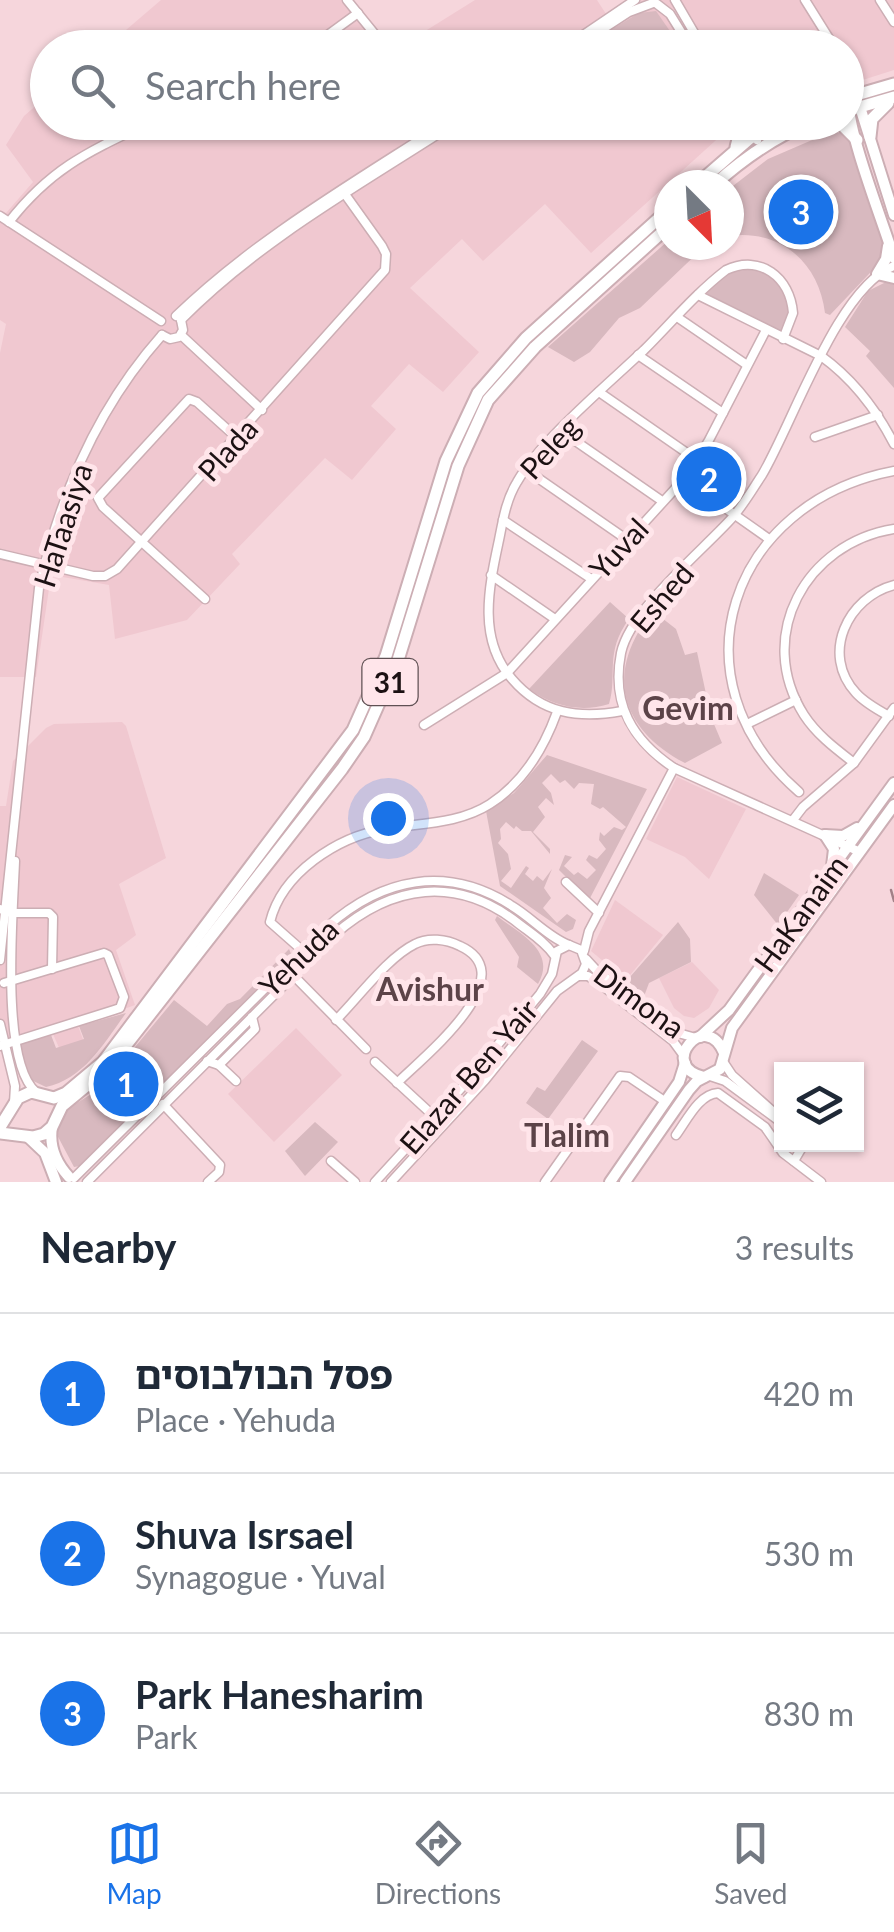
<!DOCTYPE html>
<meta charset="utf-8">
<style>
:root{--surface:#fff;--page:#f2f2f3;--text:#1f2937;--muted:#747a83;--line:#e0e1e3;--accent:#1a73e8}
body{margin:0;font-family:Lato,"Noto Sans Hebrew",sans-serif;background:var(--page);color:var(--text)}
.controls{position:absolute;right:30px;bottom:30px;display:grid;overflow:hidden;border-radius:0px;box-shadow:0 2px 8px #0004}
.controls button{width:90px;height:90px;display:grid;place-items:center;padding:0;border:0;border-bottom:2px solid var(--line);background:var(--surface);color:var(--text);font:50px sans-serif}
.compass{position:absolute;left:654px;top:170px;width:90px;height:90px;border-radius:50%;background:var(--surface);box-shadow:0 2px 8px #0004;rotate:156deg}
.you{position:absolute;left:388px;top:818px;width:35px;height:35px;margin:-25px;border:8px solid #fff;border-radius:50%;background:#1a73e8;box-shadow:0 0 0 15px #1a73e833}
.badge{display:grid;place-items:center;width:65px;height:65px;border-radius:50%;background:var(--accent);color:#fff;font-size:32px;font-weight:700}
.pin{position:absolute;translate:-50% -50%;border:5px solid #fff;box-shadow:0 2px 10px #0006}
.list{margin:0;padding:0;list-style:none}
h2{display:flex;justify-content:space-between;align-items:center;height:130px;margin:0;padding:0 40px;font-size:42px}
h2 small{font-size:32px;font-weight:400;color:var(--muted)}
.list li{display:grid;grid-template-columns:65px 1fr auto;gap:30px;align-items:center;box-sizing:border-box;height:160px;padding:0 40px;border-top:2px solid var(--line)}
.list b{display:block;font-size:38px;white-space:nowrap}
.list p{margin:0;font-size:32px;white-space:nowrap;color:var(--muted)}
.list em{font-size:32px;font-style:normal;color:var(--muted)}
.icon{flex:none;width:55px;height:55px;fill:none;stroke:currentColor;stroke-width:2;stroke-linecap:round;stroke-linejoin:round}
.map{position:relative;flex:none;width:894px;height:1182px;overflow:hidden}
.search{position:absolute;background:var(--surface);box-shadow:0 2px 8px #0004;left:30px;right:30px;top:30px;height:110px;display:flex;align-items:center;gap:25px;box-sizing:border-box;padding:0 35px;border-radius:55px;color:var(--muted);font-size:38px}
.sheet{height:610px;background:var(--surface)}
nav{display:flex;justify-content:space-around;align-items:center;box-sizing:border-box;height:140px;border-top:2px solid var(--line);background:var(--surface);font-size:28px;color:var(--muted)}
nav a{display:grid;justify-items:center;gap:5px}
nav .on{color:var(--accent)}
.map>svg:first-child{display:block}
.built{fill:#f0c8d0}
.green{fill:#d8b9bf}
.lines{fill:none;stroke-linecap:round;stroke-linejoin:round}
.stream{stroke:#a38087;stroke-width:2.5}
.minor-casing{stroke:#ccaeb4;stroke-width:11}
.major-casing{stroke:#ccaeb4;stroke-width:14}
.highway-casing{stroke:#ccaeb4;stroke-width:15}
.minor{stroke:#fff;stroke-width:8}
.major{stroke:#fff;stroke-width:10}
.highway{stroke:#fff;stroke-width:11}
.labels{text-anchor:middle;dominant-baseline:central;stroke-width:10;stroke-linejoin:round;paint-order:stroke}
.shield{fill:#ffe5ea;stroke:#605154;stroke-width:2.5}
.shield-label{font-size:28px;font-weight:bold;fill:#1c1113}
.street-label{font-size:30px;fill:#1c1113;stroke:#ffe5ea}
.neighbourhood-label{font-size:32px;font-weight:bold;fill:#5c4348;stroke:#ffe5ea}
</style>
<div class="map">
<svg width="894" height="1182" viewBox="0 0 894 1182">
<rect width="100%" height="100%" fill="#f6d6dc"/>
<g class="built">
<path d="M 161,0 L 351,0 L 390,48 L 105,48 Z"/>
<path d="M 475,0 L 597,0 L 608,17 L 636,0 L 894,0 L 894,70 L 847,85 L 846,48 L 398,48 Z"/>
<path d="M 47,96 L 48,122 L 735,123 L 591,253 L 545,204 L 483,261 L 462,239 L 410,288 L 479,352 L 443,392 L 409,364 L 371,406 L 396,429 L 352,480 L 325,458 L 232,554 L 240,564 L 187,620 L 115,639 L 109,585 L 51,575 L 36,677 L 0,677 L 0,353 L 6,324 L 0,320 L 0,210 L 6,213 L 33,182 L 6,145 L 24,116 Z"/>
<path d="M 122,722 L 126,726 L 166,858 L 119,884 L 136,935 L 116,950 L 135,1005 L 78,1026 L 84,1042 L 60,1050 L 53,1034 L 14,1047 L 0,1047 L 0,806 L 6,806 L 13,761 L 46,728 L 54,724 Z"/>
<path d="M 677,777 L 746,809 L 709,879 L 685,857 L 646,839 Z"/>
<path d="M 615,900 L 663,935 L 626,980 L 591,951 Z"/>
<path d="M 692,962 L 719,990 L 709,1008 L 694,1018 L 684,1016 L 674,1008 L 659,978 Z"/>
<path d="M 296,1028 L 342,1075 L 274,1142 L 228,1094 Z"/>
</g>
<g class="green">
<path d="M 656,11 L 681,47 L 619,47 L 609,31 L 639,13 Z"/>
<path d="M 833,131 L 844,134 L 852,141 L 887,255 L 830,315 L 825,313 C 819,263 781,229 729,236 L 729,189 L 768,159 Z"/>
<path d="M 669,240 L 669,245 L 706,245 L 640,308 L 619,318 L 590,352 L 574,362 L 548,347 Z"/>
<path d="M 755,268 C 788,283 794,301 783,335 L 706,293 L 728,273 Z"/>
<path d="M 886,282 L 894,285 L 894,388 L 866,356 L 870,351 L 845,327 L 868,291 Z"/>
<path d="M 610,602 L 629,619 C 604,653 618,675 609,704 C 580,713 553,706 529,689 Z"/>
<path d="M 653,611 L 676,629 L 685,655 L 697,652 L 711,717 L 722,743 L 685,763 C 618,728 605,670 653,611 Z"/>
<path d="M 547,755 L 647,789 L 589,900 L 559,870 L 565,855 L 572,857 L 564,866 L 574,875 L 578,872 L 587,879 L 596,870 L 586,860 L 589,855 L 597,859 L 606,849 L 599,840 L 600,832 L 604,836 L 614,827 L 622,830 L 626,827 L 603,807 L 600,809 L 591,804 L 594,784 L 579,783 L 574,789 L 565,780 L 560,783 L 551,774 L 542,783 L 551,793 L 554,805 L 546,798 L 538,807 L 545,817 L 533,832 L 550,849 L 550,854 L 531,831 L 522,831 L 516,826 L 514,829 L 506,822 L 500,829 L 501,839 L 498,843 L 508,854 L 511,869 L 501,881 L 511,888 L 526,866 L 529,868 L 525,874 L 533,881 L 537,876 L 543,881 L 552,869 L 544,888 L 551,898 L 543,908 L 557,923 L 567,914 L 576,920 L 573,929 L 566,932 L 500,886 L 486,811 L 514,793 Z"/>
<path d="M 764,873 L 799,895 L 778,925 L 754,895 Z"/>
<path d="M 497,916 C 520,934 557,951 538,984 L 517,967 L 519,957 L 495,920 Z"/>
<path d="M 678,922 L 690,939 L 691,962 L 649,983 L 643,999 L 623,985 Z"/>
<path d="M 289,949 L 292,956 L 80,1166 L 74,1167 L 56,1133 L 64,1111 L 101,1088 L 174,1000 L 207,1026 L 227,1004 L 240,999 Z"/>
<path d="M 126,1013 C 104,1043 84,1079 46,1087 L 29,1079 L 16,1045 L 51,1035 L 56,1048 L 84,1039 L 79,1026 Z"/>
<path d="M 582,1040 L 598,1051 L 548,1119 L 526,1103 L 537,1087 L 545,1091 Z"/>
<path d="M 315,1122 L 338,1142 L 305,1176 L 285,1151 Z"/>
</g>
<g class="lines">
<path class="stream" d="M 891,890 L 894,901"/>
<g class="minor-casing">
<g id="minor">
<path d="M 347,0 L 386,48"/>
<path d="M 675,0 L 703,48"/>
<path d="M 805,0 L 835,48"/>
<path d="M 880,0 L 894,22"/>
<path d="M 657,4 L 670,14 L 691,48"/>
<path d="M 310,48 L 358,13"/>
<path d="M 564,48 L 635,0"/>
<path d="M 574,48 L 629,12 L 653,3"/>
<path d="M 749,122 L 757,140"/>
<path d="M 0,216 L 161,321"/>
<path d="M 9,222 C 52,167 90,151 151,122"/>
<path d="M 698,295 L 821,356 C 853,379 876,409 894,444"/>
<path d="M 176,316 C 257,238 353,183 447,122"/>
<path d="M 677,317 L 747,365"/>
<path d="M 181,320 C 261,239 362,184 457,122"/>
<path d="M 162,335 L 170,339 L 179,337 L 183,330 L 181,320"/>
<path d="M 181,335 L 262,410"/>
<path d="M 638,355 L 723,413"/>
<path d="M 599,392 L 697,460"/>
<path d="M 561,431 L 662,501"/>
<path d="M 815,437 L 878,415"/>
<path d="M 525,469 L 626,539"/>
<path d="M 684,479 L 769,539"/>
<path d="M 503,520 L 590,578"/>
<path d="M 0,554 L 93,576 L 105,576 L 117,569 L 385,270 L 386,254 L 382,246 L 342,190"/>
<path d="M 491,575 L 555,619"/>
<path d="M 205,599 L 103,507 L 98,498 L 189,399 L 197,402 L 237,438"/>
<path d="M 622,711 C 579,719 542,714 512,679 C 477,639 489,587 499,540 C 503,520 506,500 517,482 C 541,440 607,385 644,350 C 671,323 696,293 726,270 C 760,254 790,277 793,313 L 783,339"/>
<path d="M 889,716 C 878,710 865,703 856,693 C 820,654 848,597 894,585"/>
<path d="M 747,724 L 796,700"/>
<path d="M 424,725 L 507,673 L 684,479 L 708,442 L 766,330"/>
<path d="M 854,763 C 836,749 817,735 804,715 C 754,636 806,543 894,529"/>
<path d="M 799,792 C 669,679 730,502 894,471"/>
<path d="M 793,820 L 803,807 L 854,763 L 894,708"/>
<path d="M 860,852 L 674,768 C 632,740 611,704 621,653 C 630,610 701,552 731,519 C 743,506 752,490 762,475 C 793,423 838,287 894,266"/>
<path d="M 15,861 C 13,914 0,1062 36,1092"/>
<path d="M 566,882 L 599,913"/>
<path d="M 0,909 L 11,913 L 49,913 L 53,917 L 52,969"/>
<path d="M 584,951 L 589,931 L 674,768"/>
<path d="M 304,952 L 270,922 C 282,873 337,837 385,829 C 420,823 459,824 490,804 C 524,782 544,748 557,712"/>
<path d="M 586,959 L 597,971 L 678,1033 L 696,1038"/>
<path d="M 0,960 L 39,588 C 60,494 98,407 162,335"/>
<path d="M 292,974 L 366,1049"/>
<path d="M 579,976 L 588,976 L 599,983 L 673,1041 L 684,1056"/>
<path d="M 336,1020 C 358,998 388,957 415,944 C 428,937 446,939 460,946 C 526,976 422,1058 397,1083"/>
<path d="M 0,1024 L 15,1086 L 14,1103"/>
<path d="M 0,1046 L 114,1010 L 120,1008 L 124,997 L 108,955 L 104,953 L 4,983"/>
<path d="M 207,1061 L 219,1065 L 255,1029 L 252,1017"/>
<path d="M 375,1062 L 438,1120"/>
<path d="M 724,1063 L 732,1075 L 778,1116"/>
<path d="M 219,1065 L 236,1081"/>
<path d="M 710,1076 L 725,1081 L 782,1123"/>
<path d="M 163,1104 L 220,1165 L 219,1172 L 208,1182"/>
<path d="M 676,1135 C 687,1120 699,1094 718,1093 L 765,1127 L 783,1153 L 821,1182"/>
<path d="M 331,1161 L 355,1182"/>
<path d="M 794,1161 L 804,1144"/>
<path d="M 74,1178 L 327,927 C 382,878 447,864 512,906 C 532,918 548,937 569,945"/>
<path d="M 87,1182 L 334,935 C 392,884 457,875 519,924 C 532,934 545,942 554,955"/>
<path d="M 375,1182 L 465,1084 L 540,994 L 552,974 L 557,951 L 569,945 L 581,950 L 586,964 L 582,973 L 557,991 L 485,1080 L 391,1182"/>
<path d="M 545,1182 L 620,1076 L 629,1077 L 666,1102"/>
</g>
</g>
<g class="major-casing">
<g id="major">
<path d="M 849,102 C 847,131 884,225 894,258"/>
<path d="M 856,102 L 860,107 L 894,215"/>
<path d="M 888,246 L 886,259 L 877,274 L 894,278"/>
<path d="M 825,835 L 843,836 L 857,828"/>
<path d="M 825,835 L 834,849 L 832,866"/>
<path d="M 700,1037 L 729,1010 L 894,783"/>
<path d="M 704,1077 C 656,1066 706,1008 724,1053"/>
<path d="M 52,1127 C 49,1146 56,1163 69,1177"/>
<path d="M 27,1136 L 45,1153 L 56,1182"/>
<path d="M 610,1182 L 679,1082 L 685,1063"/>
<path d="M 625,1182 L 689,1090 L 697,1081 L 720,1069 L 732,1028 L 894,805"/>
</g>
</g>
<g class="highway-casing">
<g id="highway">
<path d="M 846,98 L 894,84"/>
<path d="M 846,111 L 894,97"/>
<path d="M 831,122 L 841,124 L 857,140"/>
<path d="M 870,137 L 872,119 L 888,103"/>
<path d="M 736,147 L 740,132 L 737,122"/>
<path d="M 696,185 L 749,139 L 779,122"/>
<path d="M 714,185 C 744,158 774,137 811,122"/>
<path d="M 0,1127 L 18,1098 L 31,1092 L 54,1098 L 66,1093 L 103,1062 L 353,730 L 386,656 L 446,461 L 478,393 L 526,338 L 669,209"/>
<path d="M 0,1133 L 33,1137 L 44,1134 L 52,1127 L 62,1106 L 108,1068 L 342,769 L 364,737 L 398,660 L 458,466 L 488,400 L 535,347 L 669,226"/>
</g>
</g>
<use href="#minor" class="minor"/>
<use href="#major" class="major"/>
<use href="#highway" class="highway"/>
</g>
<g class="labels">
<rect class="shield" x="362.5" y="659" width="55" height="46" rx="8"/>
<g class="shield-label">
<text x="390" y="682">31</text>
</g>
<g class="street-label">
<text transform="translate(549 447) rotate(-48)">Peleg</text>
<text transform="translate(227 449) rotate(-48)">Plada</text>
<text transform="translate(62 525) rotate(-72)">HaTaasiya</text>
<text transform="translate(618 548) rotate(-47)">Yuval</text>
<text transform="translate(661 597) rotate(-50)">Eshed</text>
<text transform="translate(800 913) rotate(-54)">HaKanaim</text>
<text transform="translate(298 957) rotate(-44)">Yehuda</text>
<text transform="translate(640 1000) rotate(36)">Dimona</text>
<text transform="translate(468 1076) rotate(-49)">Elazar Ben Yair</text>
</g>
<g class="neighbourhood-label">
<text x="688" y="707">Gevim</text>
<text x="430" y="988">Avishur</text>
<text x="567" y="1134">Tlalim</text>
</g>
</g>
</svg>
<div class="controls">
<button><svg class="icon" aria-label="layers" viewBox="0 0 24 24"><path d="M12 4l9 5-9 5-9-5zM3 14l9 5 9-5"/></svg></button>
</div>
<svg class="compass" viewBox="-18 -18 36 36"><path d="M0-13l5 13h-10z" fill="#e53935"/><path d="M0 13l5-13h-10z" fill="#747a83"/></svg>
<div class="you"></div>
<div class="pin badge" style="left:126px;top:1084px">1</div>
<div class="pin badge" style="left:709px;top:479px">2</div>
<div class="pin badge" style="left:801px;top:212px">3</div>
<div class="search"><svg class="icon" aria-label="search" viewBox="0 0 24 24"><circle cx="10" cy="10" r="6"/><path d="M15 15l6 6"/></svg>Search here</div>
</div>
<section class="sheet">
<h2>Nearby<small>3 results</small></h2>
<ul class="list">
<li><span class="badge">1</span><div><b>פסל הבולבוסים</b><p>Place · Yehuda</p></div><em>420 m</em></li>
<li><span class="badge">2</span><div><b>Shuva Isrsael</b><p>Synagogue · Yuval</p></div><em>530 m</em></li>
<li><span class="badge">3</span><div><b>Park Hanesharim</b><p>Park</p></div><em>830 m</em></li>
</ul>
</section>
<nav>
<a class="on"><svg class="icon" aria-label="map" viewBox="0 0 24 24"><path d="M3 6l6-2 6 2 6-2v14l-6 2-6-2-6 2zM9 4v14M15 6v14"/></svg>Map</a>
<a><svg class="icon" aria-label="directions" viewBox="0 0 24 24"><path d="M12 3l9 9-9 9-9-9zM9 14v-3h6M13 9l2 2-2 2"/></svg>Directions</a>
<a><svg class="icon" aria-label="saved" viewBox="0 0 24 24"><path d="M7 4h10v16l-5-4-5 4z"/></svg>Saved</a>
</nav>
